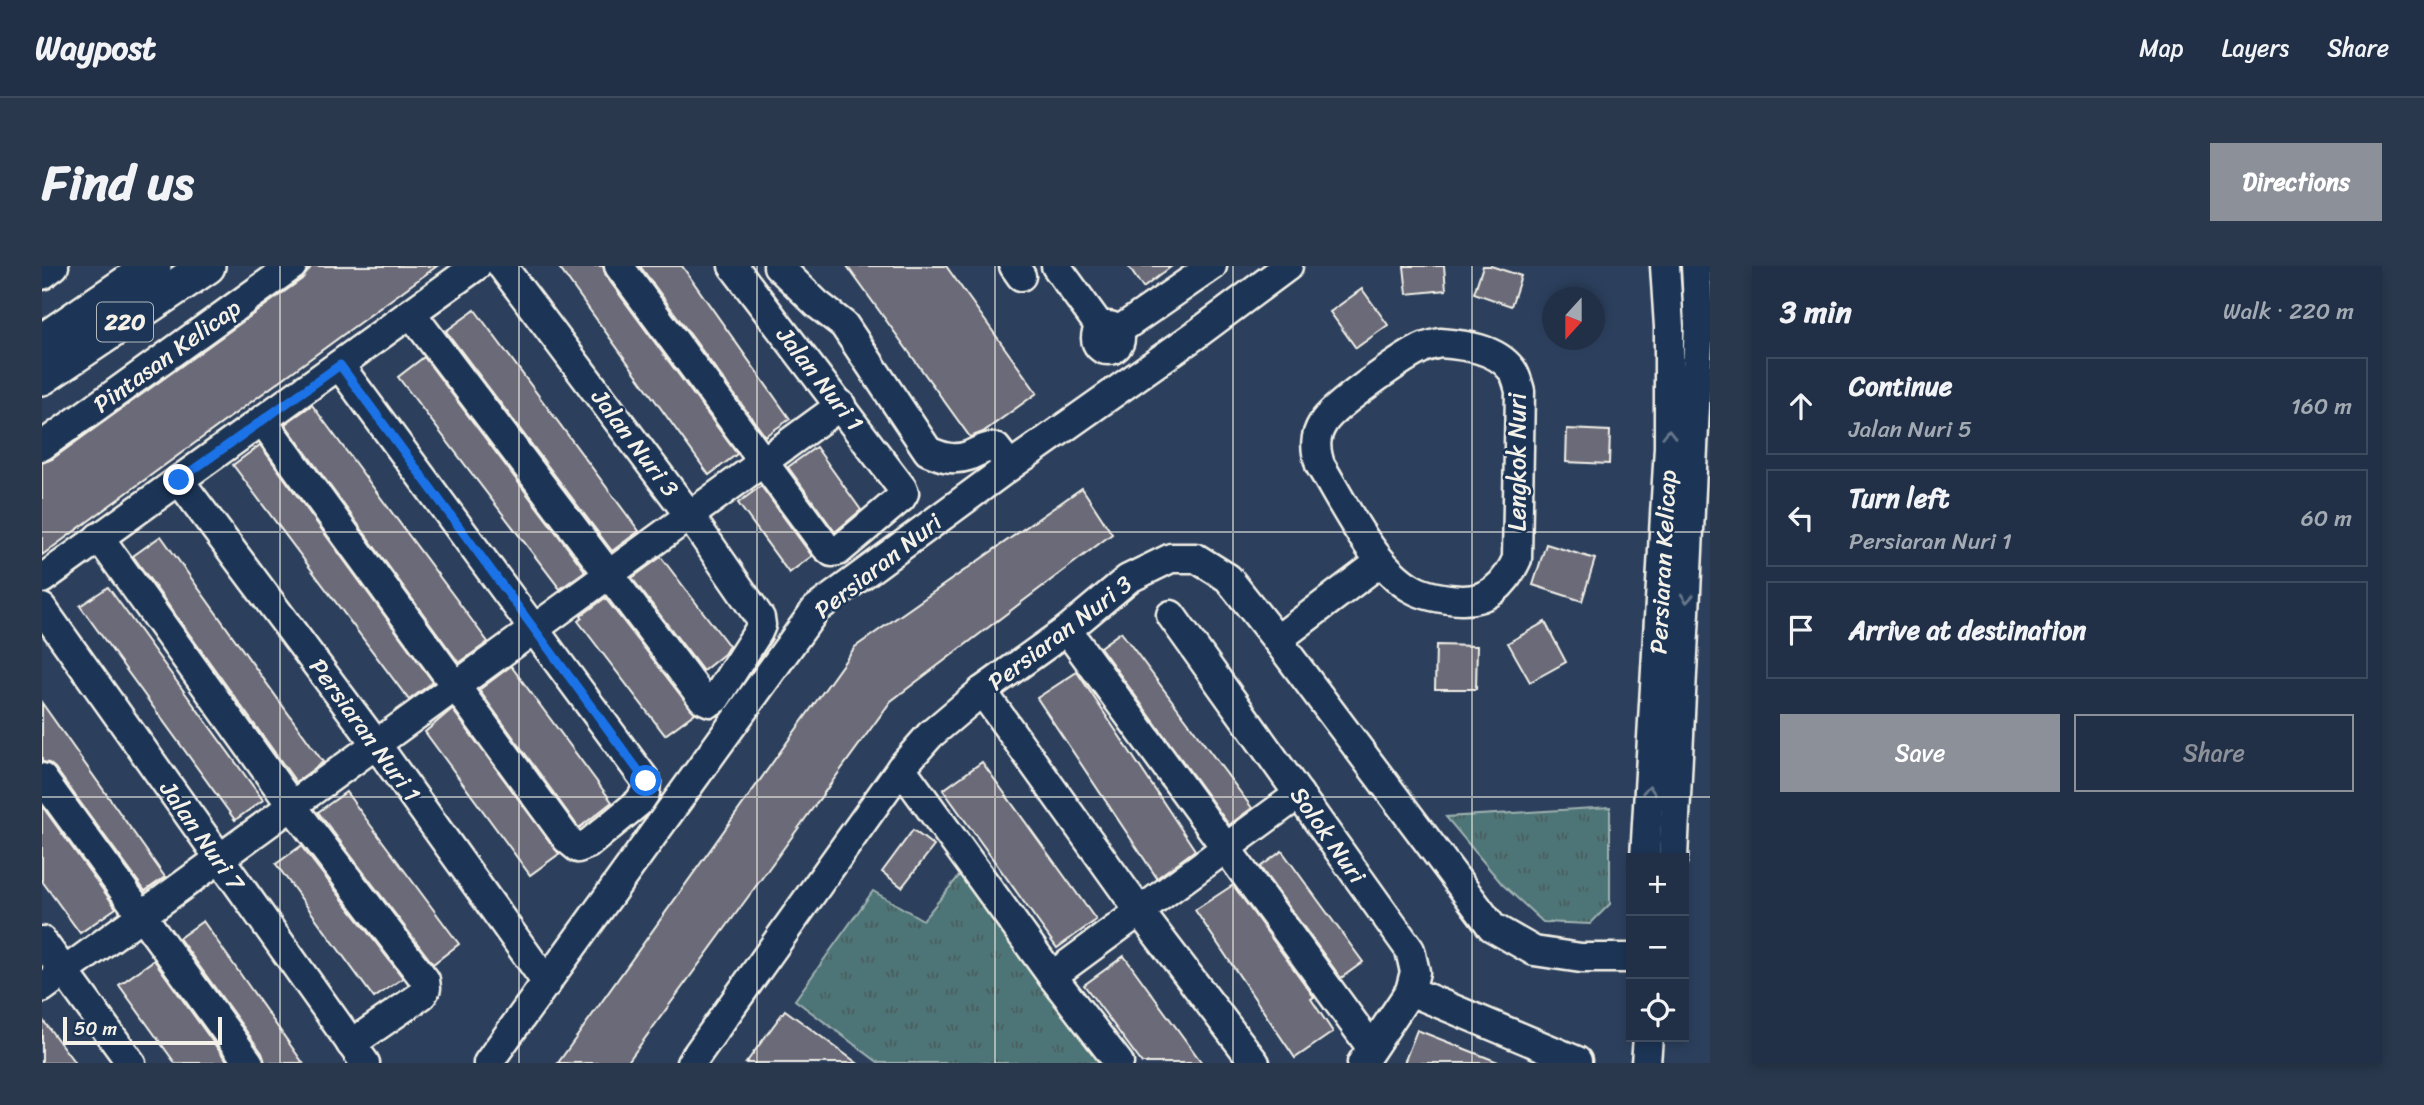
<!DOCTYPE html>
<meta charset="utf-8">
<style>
:root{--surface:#213046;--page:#29384d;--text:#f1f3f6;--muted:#a2a9b3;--line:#3e4b5f;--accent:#8c9099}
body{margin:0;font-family:Sriracha,sans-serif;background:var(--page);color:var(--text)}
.controls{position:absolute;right:21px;bottom:21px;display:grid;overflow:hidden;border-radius:0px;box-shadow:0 4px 10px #0003}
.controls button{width:63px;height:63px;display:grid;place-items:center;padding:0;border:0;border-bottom:2px solid var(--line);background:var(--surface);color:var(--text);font:35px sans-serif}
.compass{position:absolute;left:1500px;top:21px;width:63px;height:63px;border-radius:50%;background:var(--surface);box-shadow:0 4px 10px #0003;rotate:201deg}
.scale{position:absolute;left:21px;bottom:18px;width:159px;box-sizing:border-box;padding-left:7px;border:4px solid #f4f1e8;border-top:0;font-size:19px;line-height:24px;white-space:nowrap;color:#f4f1e8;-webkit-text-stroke:5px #1d3557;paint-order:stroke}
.stop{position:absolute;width:21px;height:21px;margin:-16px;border:5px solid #1a73e8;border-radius:50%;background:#fff}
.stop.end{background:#1a73e8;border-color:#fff;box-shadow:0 2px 7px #0008}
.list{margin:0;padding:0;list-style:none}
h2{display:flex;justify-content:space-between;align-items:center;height:91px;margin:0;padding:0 28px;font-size:30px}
h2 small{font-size:23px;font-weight:400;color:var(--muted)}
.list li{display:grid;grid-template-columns:46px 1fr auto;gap:21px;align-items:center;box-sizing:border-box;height:98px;margin:0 14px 14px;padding:0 14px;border:2px solid var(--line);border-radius:0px}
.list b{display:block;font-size:26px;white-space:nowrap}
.list p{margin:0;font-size:23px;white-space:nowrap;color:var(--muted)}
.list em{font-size:23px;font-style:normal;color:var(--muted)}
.actions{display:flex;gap:14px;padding:21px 28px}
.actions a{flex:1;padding:16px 0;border:2px solid var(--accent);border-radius:0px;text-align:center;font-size:24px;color:var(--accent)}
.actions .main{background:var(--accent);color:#fff}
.icon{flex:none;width:38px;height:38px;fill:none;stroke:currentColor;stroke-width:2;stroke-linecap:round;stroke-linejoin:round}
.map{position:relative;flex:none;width:1668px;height:797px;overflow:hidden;border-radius:0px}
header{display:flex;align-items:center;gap:42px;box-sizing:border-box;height:98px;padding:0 35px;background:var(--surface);border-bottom:2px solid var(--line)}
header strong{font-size:33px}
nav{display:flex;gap:38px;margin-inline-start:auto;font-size:24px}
.intro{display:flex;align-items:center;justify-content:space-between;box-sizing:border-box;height:168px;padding:0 42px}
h1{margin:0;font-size:49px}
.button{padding:18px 32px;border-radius:0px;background:var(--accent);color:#fff;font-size:24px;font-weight:700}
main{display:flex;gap:42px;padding:0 42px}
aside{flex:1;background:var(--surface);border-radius:0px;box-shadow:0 4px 10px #0003}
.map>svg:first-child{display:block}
.grass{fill:url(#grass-tufts);stroke:#a0b2b0;stroke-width:2}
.building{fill:#6a6a79;stroke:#f4f1e8;stroke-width:2}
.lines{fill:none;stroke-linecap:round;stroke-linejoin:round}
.minor-casing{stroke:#f4f1e8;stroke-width:33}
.major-casing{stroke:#f4f1e8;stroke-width:40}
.minor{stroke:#1d3557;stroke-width:28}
.major{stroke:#1d3557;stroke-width:35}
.oneway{stroke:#68778a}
.route{stroke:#1a73e8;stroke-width:9}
.grid{fill:none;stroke:#f4f1e8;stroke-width:2;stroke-opacity:0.55}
.labels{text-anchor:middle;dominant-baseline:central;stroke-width:5;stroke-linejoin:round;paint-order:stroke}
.shield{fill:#1d3557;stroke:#b4b9bc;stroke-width:2}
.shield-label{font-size:23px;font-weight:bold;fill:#f4f1e8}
.street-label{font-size:24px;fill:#f4f1e8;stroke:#1d3557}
</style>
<header>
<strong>Waypost</strong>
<nav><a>Map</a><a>Layers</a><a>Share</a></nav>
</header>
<div class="intro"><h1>Find us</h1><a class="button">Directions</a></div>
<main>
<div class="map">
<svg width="1668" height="797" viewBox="0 0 1668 797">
<defs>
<pattern id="grass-tufts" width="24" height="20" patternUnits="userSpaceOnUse" patternTransform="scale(1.75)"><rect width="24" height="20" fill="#4d7477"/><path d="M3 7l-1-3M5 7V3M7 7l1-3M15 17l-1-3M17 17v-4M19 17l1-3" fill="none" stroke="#4b5c5c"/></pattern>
</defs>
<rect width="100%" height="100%" fill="#2c405e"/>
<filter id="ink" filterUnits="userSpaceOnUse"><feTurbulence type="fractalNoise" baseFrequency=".0143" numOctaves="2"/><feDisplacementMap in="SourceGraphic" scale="14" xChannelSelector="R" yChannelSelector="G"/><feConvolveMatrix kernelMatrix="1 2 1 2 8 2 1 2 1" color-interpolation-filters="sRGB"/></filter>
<g filter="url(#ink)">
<g class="grass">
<path d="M 1568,541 L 1568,638 L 1548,658 L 1501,656 L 1460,618 L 1404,551 Z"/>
<path d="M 922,604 L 1060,797 L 837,797 L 753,734 L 831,625 L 881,654 Z"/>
</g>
<g class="building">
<path d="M 270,0 L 395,0 L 0,289 L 0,197 L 10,193 L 260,13 Z"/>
<path d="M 516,0 L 561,0 L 564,10 L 695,188 L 667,209 Z"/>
<path d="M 598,0 L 640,0 L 748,153 L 723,170 Z"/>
<path d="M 805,0 L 904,0 L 995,127 L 941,166 L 928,171 Z"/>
<path d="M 1086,0 L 1130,0 L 1101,22 Z"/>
<path d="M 1362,0 L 1402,0 L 1404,24 L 1365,28 Z"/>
<path d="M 1441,0 L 1449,0 L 1479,10 L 1469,40 L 1432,27 Z"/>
<path d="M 1320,23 L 1346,59 L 1314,82 L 1288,46 Z"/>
<path d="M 433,44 L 597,265 L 570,285 L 404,65 Z"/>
<path d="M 382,91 L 543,305 L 518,323 L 356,111 Z"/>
<path d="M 270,139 L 446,376 L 417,397 L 243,158 Z"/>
<path d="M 1525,163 L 1568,165 L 1567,198 L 1524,196 Z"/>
<path d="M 218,179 L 391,416 L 367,434 L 191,199 Z"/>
<path d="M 774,181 L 819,244 L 793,266 L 746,201 Z"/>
<path d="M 719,220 L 770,290 L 747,307 L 696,237 Z"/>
<path d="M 1040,222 L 1070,268 L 849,435 L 585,797 L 516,797 L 813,381 Z"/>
<path d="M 119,270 L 281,496 L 254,516 L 91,290 Z"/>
<path d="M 1504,278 L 1553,293 L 1540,335 L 1491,319 Z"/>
<path d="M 619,291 L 687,380 L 682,388 L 661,405 L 590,312 Z"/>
<path d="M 66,321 L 221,534 L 193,554 L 38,340 Z"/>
<path d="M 563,332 L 653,447 L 623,469 L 536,355 L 540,352 L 539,350 Z"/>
<path d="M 1503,356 L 1524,396 L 1488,416 L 1466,377 Z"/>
<path d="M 1079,366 L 1210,542 L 1187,559 L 1058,381 Z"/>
<path d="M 1394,379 L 1435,380 L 1434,423 L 1393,423 Z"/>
<path d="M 469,400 L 570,536 L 537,562 L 437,424 Z"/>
<path d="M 1035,406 L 1153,584 L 1115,612 L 995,432 Z"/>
<path d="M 0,437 L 123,611 L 103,625 L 13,502 L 7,497 L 0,496 Z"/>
<path d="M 410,443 L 517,588 L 488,609 L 383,466 Z"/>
<path d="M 940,496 L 1054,654 L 1015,682 L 901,524 Z"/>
<path d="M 304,526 L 417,678 L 391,698 L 276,546 Z"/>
<path d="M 0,540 L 74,642 L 38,667 L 0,615 Z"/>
<path d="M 871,564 L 892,580 L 860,621 L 840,606 Z"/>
<path d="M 259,580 L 361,712 L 332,732 L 234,598 Z"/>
<path d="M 1240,585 L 1321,696 L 1299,712 L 1218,601 Z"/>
<path d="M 1191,619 L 1272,731 L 1269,733 L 1291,766 L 1253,792 L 1153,644 Z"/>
<path d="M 161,655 L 261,797 L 223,797 L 220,787 L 137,672 Z"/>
<path d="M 1082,690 L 1160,797 L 1100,797 L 1042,719 Z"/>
<path d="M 112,694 L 186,797 L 133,797 L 77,719 Z"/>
<path d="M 743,744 L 815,797 L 704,797 Z"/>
<path d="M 0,753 L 33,797 L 0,797 Z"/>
<path d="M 1375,764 L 1456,796 L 1456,797 L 1362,797 Z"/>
</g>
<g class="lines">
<g class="minor-casing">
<g id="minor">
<path d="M 577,0 L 784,281 L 790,286 L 796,285 L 859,232 L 862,227 L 860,222 L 691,0"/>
<path d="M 736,0 L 775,38 L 802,59 L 886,185 C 900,191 911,195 926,190 C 937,186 942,180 954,182 L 968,200"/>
<path d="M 972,0 L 979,10"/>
<path d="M 1014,0 L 1059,62"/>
<path d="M 0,9 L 12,0"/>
<path d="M 369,47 L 661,433 L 668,436 L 674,432 L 716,366 L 719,359 L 718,352 L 647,249 L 460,0"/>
<circle cx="1066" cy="72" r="12"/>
<path d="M 1076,65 L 1170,0"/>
<path d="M 1398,77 C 1422,79 1454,82 1470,104 C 1474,109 1476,118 1478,125 L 1475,293 C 1464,317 1448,335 1419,334 C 1403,333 1385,331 1371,323 C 1331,301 1302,238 1278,199 C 1273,183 1272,171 1281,157 C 1290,141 1359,93 1377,84 C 1383,80 1391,79 1398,77 Z"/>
<path d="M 220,154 L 525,573 L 536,582 L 546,578 L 597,536 L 603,527 L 604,515 L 297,99"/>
<path d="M 0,180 L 250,0"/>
<path d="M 137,214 L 334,478 L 505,717"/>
<path d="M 57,271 L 250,540 L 383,714 L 384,722 L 380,729 L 309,778"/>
<path d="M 0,313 L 434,0"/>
<path d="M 0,342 L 323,797"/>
<path d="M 1129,349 L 1368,684 L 1373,706 L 1368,725 L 1320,797"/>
<path d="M 1025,364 L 1329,781"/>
<path d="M 1235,374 L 1338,296"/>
<path d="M 940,425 L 1098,646 L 1213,797"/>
<path d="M 859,502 L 1010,710 L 1077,797"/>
<path d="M 0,512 L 207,797"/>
<path d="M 1603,592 L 1627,181 L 1627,61 L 1623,0"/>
<path d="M 1631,592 L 1657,59 L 1654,0"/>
<path d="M 0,675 L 89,797"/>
<path d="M 1010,710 L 1257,528"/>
<path d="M 0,722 L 799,139"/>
<path d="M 1368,725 L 1535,795"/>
<path d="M 446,797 L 774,343 L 968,200 L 1152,70 L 1246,0"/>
<path d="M 649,797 L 859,502 L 888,469 L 940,425 L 1025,364 L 1086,313 L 1129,292 L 1154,292 L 1186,312 L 1235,374 L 1450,661 L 1492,685 L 1539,692 L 1589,692"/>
<path d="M 1604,797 L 1606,771"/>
</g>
</g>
<g class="major-casing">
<g id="major">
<path d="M 0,76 L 111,0"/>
<path d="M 0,111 L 165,0"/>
</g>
</g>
<use href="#minor" class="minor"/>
<use href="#major" class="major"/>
</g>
<defs><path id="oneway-chevron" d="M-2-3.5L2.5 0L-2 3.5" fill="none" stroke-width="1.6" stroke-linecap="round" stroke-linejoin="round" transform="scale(1.75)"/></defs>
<g class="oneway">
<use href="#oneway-chevron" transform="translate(1627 168) rotate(-90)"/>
<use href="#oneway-chevron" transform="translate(1645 332) rotate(94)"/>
<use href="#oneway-chevron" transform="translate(1607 524) rotate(-86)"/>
</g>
</g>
<g class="lines" filter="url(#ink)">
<path class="route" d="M 137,214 L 298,99 L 604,515"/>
</g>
<path class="grid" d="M 238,0 L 238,797M 477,0 L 477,797M 715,0 L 715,797M 953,0 L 953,797M 1191,0 L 1191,797M 1430,0 L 1430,797M 0,266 L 1668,266M 0,531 L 1668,531"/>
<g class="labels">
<rect class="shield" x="55" y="36.5" width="56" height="39" rx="5"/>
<g class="shield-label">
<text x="83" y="56">220</text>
</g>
<g class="street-label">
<text transform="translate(125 90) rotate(-36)">Pintasan Kelicap</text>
<text transform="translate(778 113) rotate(52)">Jalan Nuri 1</text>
<text transform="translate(593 177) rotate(53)">Jalan Nuri 3</text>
<text transform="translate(1475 196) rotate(-90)">Lengkok Nuri</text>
<text transform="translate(1621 296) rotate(-87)">Persiaran Kelicap</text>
<text transform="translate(836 300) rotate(-38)">Persiaran Nuri</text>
<text transform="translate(1018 367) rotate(-37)">Persiaran Nuri 3</text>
<text transform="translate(323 464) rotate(54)">Persiaran Nuri 1</text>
<text transform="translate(1286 569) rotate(55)">Solok Nuri</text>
<text transform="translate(160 570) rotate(55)">Jalan Nuri 7</text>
</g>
</g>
</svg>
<div class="controls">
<button>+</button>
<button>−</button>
<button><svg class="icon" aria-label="locate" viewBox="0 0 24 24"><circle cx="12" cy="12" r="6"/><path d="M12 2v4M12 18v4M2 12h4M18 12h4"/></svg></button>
</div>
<svg class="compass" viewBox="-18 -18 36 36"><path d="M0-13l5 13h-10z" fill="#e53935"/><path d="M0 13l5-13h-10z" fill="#a2a9b3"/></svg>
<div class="scale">50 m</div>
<div class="stop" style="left:604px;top:515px"></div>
<div class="stop end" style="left:137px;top:214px"></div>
</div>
<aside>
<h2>3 min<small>Walk · 220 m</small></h2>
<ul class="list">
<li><svg class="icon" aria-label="ahead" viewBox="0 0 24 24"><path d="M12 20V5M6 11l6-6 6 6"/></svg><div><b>Continue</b><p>Jalan Nuri 5</p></div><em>160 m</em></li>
<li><svg class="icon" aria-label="left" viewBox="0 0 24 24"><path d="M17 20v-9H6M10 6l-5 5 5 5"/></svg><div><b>Turn left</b><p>Persiaran Nuri 1</p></div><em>60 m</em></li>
<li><svg class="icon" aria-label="arrive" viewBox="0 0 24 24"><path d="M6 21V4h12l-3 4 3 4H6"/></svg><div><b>Arrive at destination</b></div></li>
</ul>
<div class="actions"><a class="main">Save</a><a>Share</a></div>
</aside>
</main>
